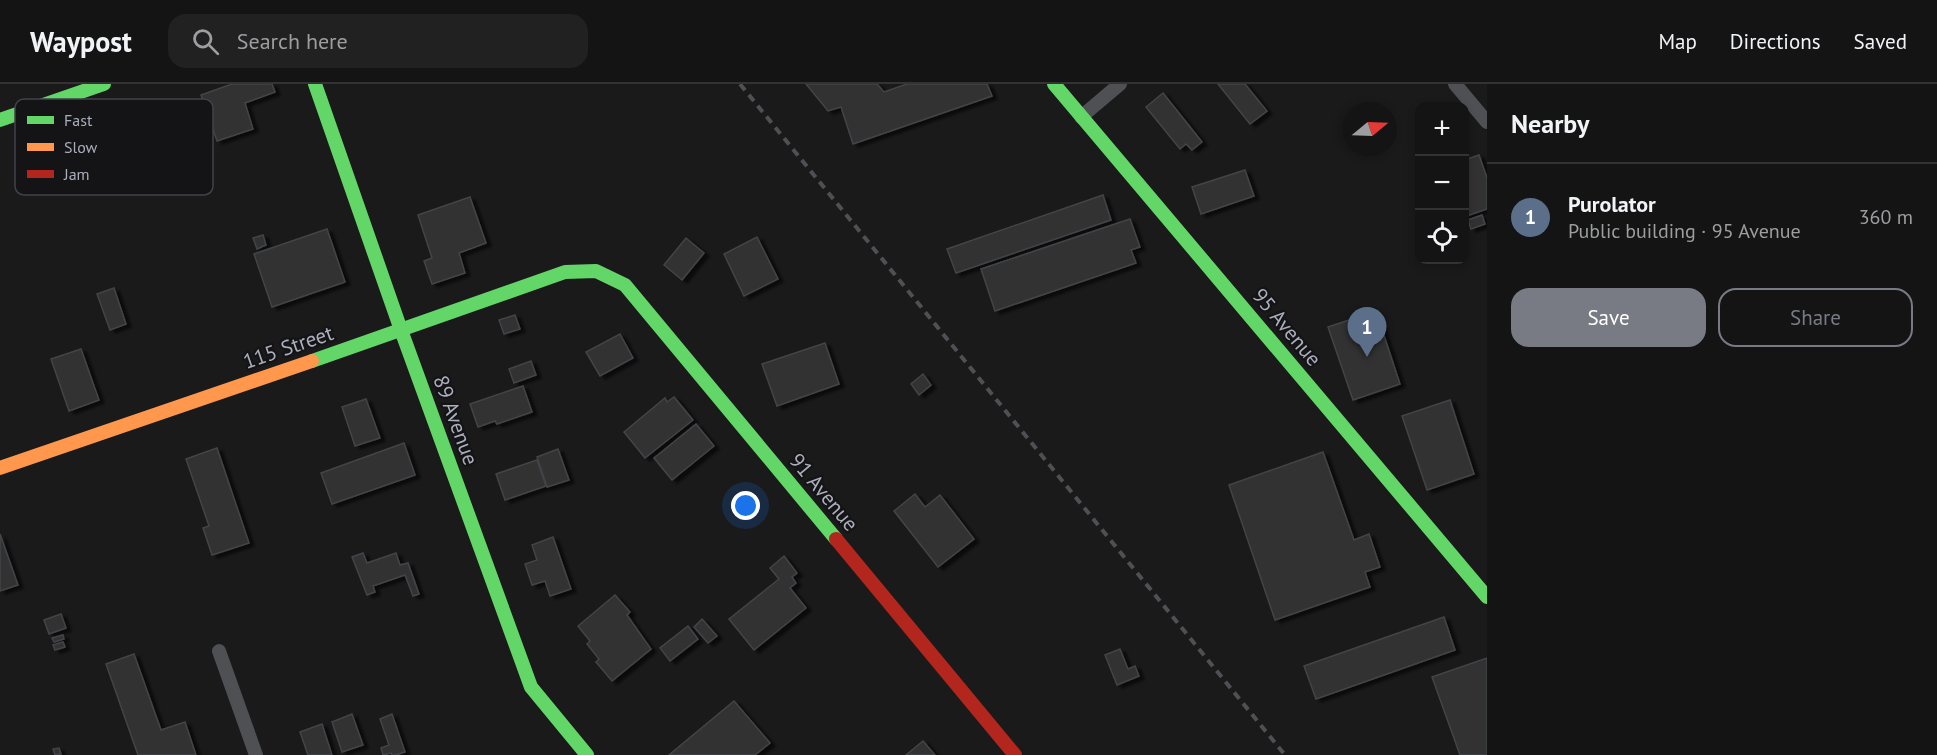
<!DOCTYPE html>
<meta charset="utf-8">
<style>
:root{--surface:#141414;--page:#212122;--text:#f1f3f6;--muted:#9d9ea0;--line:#333334;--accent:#787b84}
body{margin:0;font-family:"PT Sans",sans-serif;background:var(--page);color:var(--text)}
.controls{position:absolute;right:18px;top:18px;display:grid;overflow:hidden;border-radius:12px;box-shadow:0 3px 9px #0003}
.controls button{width:54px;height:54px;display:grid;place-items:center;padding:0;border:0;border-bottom:2px solid var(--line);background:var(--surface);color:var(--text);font:30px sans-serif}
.compass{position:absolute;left:1343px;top:18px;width:54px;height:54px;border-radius:50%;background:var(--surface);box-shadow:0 3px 9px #0003;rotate:71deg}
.you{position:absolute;left:746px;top:422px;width:21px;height:21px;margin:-15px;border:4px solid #fff;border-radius:50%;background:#1a73e8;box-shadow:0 0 0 9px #1a73e833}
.badge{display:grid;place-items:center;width:39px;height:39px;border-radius:50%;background:var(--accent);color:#fff;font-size:20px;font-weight:700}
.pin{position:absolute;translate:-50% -50px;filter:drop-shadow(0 2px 3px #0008)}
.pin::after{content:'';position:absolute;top:32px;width:21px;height:18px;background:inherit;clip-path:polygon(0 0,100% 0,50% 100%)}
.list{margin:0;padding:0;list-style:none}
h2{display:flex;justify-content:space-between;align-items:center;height:78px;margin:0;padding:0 24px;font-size:26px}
h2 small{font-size:20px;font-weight:400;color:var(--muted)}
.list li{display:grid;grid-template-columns:39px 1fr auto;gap:18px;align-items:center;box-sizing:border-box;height:108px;padding:0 24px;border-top:2px solid var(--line)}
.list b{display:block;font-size:22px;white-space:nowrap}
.list p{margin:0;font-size:20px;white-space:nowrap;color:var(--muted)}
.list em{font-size:20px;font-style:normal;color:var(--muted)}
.actions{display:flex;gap:12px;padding:18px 24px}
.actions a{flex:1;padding:14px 0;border:2px solid var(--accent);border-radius:18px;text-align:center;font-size:21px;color:var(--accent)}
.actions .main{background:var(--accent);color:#fff}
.icon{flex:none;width:33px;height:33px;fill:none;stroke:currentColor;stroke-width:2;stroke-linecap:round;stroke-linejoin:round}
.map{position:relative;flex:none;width:1487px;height:671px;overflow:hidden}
header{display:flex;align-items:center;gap:36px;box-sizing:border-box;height:84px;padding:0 30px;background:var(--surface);border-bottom:2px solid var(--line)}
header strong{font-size:28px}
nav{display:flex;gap:33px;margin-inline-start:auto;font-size:21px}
.search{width:420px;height:54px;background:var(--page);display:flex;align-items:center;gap:15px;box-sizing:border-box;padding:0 21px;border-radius:18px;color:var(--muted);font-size:22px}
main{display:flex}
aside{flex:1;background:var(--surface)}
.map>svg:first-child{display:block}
.building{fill:#323233;stroke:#434447;stroke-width:1.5;filter:url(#shadow)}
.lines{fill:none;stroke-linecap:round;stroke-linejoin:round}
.street{stroke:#4e5054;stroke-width:14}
.fast{stroke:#63d668;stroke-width:14}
.slow{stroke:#ff974d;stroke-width:14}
.jam{stroke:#b3261e;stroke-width:14}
.rail{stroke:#4e5053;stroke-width:4;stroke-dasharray:8 6;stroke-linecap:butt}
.labels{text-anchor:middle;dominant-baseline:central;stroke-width:4.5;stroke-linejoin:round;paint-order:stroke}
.street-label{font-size:21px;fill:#abafbc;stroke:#141417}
.key{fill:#141417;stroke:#414249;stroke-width:1.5}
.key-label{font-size:16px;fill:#abafbc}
</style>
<header>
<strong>Waypost</strong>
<div class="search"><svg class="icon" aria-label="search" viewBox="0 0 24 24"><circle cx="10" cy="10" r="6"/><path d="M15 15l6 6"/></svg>Search here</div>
<nav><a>Map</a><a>Directions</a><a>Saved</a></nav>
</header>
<main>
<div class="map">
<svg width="1487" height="671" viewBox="0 0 1487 671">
<defs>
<filter id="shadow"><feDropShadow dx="5" dy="3" stdDeviation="1.5" flood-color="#0009"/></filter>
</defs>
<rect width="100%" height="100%" fill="#1a1a1b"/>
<g class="building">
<path d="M 232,0 L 272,0 L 275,8 L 245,19 L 253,45 L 217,57 L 201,11 Z"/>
<path d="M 806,0 L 877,0 L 884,8 L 907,0 L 987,0 L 992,12 L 853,60 L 841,23 L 828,27 Z"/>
<path d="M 1218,0 L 1245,0 L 1267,27 L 1250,40 Z"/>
<path d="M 1163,9 L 1202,58 L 1192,66 L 1186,60 L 1180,65 L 1146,23 Z"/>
<path d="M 1479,71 L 1487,94 L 1487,125 L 1464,133 L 1464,76 Z"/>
<path d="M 1245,86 L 1254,112 L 1201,130 L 1192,103 Z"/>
<path d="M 1103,111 L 1111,136 L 956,189 L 947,165 Z"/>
<path d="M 470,113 L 486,159 L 459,169 L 465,189 L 432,200 L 424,177 L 432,174 L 418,131 Z"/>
<path d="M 1482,131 L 1485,140 L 1471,145 L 1468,136 Z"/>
<path d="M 1130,135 L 1140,163 L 1131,166 L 1136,179 L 995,227 L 981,185 Z"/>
<path d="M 327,145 L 345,198 L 272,223 L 254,170 Z"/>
<path d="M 263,151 L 266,161 L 257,165 L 253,154 Z"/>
<path d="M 757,153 L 778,195 L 744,212 L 724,170 Z"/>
<path d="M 686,154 L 704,169 L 682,196 L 664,181 Z"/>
<path d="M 114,204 L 126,240 L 110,246 L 97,210 Z"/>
<path d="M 1376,227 L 1400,300 L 1353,316 L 1328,243 Z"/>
<path d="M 515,231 L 520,245 L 504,250 L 499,236 Z"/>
<path d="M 620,250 L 633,274 L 600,292 L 586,268 Z"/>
<path d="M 825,259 L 839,300 L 777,322 L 762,280 Z"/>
<path d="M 81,265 L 99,316 L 69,327 L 51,275 Z"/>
<path d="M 531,277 L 536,291 L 514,299 L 509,285 Z"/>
<path d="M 923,290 L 931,301 L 919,311 L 911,300 Z"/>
<path d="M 523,302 L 532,328 L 497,340 L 495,337 L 478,343 L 470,320 Z"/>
<path d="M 674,313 L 693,336 L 645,374 L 624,348 L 665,314 L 667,318 Z"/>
<path d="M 366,315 L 380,354 L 355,362 L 342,323 Z"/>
<path d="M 1450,316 L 1474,390 L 1427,406 L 1402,332 Z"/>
<path d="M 696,340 L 714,362 L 672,396 L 654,374 Z"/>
<path d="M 404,359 L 415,391 L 332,420 L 321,389 Z"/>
<path d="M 217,364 L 249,459 L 212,471 L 203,444 L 209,442 L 186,375 Z"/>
<path d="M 558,365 L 569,396 L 547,403 L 537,373 Z"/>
<path d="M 1323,368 L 1354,456 L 1369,450 L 1380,483 L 1365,488 L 1370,503 L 1275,536 L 1229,401 Z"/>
<path d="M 537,376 L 546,402 L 505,416 L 496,390 Z"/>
<path d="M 915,410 L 925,423 L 940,411 L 974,455 L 938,483 L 894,427 Z"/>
<path d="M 0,450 L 18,501 L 0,507 Z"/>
<path d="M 553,453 L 571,505 L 550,512 L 545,497 L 532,501 L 525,480 L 537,476 L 532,461 Z"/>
<path d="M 363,469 L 367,479 L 396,469 L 400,481 L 408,479 L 419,510 L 413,512 L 405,491 L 373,502 L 375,508 L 367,511 L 352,473 Z"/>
<path d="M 784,472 L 797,489 L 792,493 L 796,499 L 790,504 L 806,524 L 754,566 L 729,535 L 779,495 L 770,484 Z"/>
<path d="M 615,511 L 630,528 L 627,531 L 651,565 L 612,597 L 596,578 L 599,575 L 587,560 L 590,557 L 578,542 Z"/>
<path d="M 61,530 L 66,544 L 49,550 L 44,536 Z"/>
<path d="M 1444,533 L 1455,566 L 1316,615 L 1304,582 Z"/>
<path d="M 702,535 L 717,552 L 708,559 L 694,543 Z"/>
<path d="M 688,542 L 698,555 L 670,577 L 660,564 Z"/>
<path d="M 63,551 L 64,555 L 54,558 L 52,554 Z"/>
<path d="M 63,558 L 65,563 L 55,566 L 53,561 Z"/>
<path d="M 1120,565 L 1128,585 L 1135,582 L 1139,592 L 1117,601 L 1105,571 Z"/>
<path d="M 134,570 L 161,646 L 185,638 L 196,671 L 138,671 L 106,580 Z"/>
<path d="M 1487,574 L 1487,671 L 1460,671 L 1432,593 Z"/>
<path d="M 734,617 L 770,659 L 755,671 L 669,671 Z"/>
<path d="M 352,630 L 363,661 L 342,668 L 332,638 Z"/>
<path d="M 392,630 L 405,668 L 396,671 L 392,671 L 391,669 L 383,671 L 381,664 L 389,661 L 380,635 Z"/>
<path d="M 322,640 L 332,671 L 308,671 L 300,648 Z"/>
<path d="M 923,657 L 935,671 L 906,671 Z"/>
<path d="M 59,664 L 61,670 L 55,671 L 53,665 Z"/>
</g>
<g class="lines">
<g class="street">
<path d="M 1455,0 L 1487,38"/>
<path d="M 1081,33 L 1120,0"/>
<path d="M 219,567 L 256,671"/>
</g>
<g class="fast">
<path d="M 315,0 L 401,246 L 531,603 L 587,671"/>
<path d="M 1054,0 L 1487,513"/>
<path d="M 0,36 L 104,0"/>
<path d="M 312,277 L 565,188 L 596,187 L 625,201 L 836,455"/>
</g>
<path class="slow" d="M 0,384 L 312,277"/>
<path class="jam" d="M 836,455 L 1015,671"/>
<path class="rail" d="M 740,0 L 1285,671"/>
</g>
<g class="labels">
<g class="street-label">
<text transform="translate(1287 243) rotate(50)">95 Avenue</text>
<text transform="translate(288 263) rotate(-19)">115 Street</text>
<text transform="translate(456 336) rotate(70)">89 Avenue</text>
<text transform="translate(824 408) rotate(50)">91 Avenue</text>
</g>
</g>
<rect x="15" y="15" width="198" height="96" rx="9" class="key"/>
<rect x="27" y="32" width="27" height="8" fill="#63d668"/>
<rect x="27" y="59" width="27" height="8" fill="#ff974d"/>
<rect x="27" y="86" width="27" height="8" fill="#b3261e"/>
<g class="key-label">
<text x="64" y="42">Fast</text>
<text x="64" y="69">Slow</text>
<text x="64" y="96">Jam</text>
</g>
</svg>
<div class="controls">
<button>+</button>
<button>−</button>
<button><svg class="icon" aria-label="locate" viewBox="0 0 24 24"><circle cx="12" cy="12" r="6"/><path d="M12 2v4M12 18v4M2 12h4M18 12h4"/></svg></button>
</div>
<svg class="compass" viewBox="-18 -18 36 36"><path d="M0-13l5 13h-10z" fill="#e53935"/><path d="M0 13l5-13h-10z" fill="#9d9ea0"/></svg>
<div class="you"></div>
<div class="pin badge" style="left:1367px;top:273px;background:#5c6f8a">1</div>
</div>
<aside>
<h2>Nearby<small></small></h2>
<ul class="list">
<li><span class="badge" style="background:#5c6f8a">1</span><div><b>Purolator</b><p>Public building · 95 Avenue</p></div><em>360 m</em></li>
</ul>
<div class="actions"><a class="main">Save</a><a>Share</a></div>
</aside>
</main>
